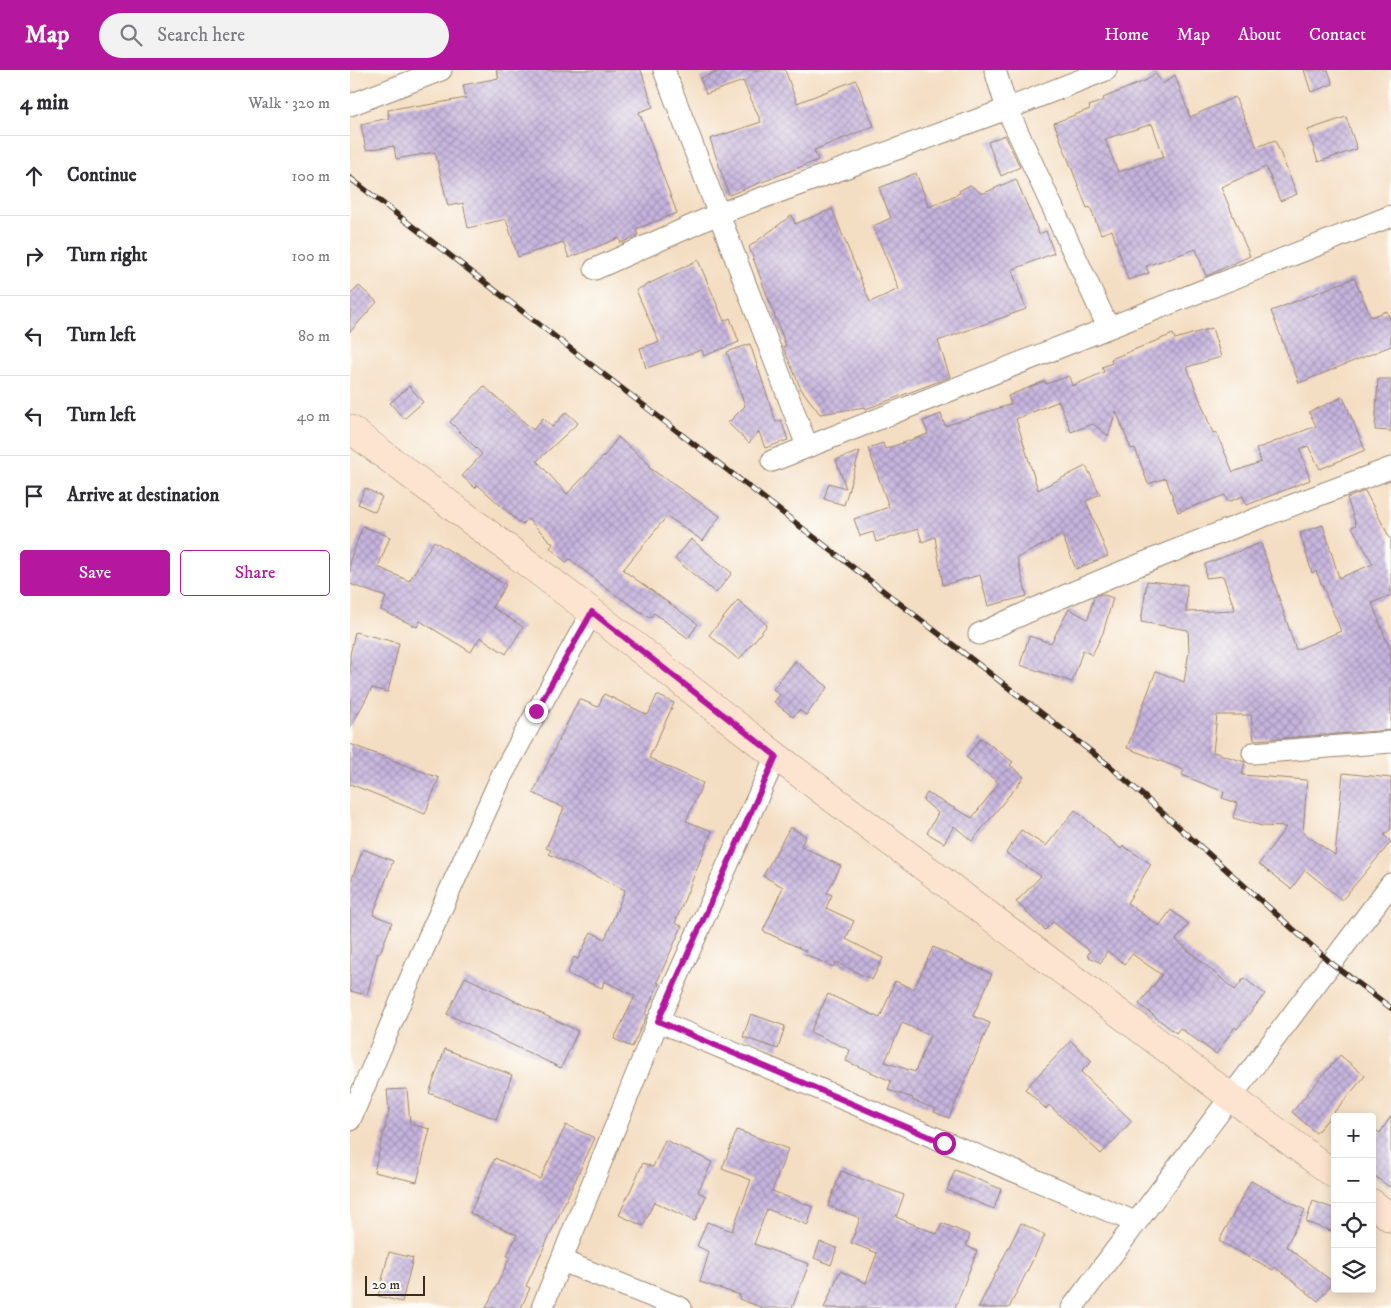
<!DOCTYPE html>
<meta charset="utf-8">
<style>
:root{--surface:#fff;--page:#f2f2f3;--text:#2b2b33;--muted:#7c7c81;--line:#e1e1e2;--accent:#b5179e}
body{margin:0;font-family:"IM FELL DW Pica",serif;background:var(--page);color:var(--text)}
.controls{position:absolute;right:15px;bottom:15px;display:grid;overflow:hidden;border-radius:5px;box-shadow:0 2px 12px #0003}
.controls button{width:45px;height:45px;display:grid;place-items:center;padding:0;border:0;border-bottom:1px solid var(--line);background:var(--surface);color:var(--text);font:25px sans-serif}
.scale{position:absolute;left:15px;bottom:12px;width:60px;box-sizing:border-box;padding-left:5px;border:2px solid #3b2a1e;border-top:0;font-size:14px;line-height:18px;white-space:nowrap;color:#3b2a1e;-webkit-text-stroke:4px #fdfcf7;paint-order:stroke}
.stop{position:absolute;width:15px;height:15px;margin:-11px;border:4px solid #b5179e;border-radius:50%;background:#fff}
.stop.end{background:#b5179e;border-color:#fff;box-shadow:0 1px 5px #0008}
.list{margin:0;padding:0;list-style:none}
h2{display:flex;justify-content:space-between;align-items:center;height:65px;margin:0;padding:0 20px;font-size:21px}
h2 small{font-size:16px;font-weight:400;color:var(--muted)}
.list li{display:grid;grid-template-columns:32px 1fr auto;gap:15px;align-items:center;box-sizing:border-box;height:80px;padding:0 20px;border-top:1px solid var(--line)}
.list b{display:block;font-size:19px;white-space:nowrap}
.list em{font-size:16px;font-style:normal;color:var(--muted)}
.actions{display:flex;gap:10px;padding:15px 20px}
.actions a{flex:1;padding:11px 0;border:1px solid var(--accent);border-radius:5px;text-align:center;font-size:18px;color:var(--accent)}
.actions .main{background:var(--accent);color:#fff}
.icon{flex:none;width:28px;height:28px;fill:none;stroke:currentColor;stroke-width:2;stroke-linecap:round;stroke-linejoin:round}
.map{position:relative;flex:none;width:1041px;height:1238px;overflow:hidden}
header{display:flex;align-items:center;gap:30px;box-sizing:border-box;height:70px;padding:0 25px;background:var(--accent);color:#fff}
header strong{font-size:24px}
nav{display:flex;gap:28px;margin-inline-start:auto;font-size:18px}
.search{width:350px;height:45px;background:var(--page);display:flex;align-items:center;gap:12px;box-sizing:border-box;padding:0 18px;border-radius:28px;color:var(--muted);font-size:19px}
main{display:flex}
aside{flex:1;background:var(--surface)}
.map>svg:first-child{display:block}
.building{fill:url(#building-cross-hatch);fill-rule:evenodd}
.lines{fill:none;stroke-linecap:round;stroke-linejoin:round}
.street-casing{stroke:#988470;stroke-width:23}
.secondary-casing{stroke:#988470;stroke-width:29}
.street{stroke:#fff;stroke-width:21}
.secondary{stroke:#fde4d0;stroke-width:28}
.rail-casing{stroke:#3b2a1e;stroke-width:5.5}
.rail{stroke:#fdfcf7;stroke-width:4;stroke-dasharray:11;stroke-linecap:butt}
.route{stroke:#b5179e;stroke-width:6}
</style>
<header>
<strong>Map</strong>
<div class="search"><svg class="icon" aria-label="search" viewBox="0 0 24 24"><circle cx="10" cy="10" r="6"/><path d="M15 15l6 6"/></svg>Search here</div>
<nav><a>Home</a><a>Map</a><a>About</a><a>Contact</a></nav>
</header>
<main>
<aside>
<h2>4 min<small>Walk · 320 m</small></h2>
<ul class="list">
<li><svg class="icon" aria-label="ahead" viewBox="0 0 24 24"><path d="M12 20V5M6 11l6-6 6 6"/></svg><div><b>Continue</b></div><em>100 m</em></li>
<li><svg class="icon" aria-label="right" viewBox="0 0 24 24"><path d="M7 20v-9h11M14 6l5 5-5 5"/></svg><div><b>Turn right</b></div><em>100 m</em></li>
<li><svg class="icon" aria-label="left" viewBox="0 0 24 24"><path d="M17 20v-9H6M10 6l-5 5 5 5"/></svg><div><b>Turn left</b></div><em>80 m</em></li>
<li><svg class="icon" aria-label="left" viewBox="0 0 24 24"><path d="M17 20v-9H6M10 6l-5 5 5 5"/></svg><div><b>Turn left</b></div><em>40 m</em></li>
<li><svg class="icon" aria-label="arrive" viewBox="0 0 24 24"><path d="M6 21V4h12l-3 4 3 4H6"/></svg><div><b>Arrive at destination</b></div></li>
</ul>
<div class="actions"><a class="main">Save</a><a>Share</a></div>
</aside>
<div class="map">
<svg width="1041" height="1238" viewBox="0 0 1041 1238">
<defs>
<pattern id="building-cross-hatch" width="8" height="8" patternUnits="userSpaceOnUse" patternTransform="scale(1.25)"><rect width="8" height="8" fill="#c6b4de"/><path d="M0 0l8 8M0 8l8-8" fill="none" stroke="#a293b3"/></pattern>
</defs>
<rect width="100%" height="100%" fill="#fdfcf7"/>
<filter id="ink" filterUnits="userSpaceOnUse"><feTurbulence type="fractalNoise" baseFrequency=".02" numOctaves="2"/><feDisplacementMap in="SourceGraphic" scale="10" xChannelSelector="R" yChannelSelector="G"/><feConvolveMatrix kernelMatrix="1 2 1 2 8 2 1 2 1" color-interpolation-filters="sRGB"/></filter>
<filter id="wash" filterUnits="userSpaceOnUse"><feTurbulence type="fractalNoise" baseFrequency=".0096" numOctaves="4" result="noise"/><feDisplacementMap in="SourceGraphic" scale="20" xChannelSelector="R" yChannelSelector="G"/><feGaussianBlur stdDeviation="1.12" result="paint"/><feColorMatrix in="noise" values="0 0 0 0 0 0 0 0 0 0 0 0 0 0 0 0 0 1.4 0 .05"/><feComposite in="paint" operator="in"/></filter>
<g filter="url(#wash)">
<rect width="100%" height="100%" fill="#f4dec3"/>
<g id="blocks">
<g class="building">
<path d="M 146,0 L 291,0 L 303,37 L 289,42 L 327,143 L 286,159 L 288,165 L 271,173 L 269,168 L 219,188 L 213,172 L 168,187 L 156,149 L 118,158 L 113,133 L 98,136 L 85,82 L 46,89 L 44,76 L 16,80 L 11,54 L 39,48 L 38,40 L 65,35 L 66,37 L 116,28 L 113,15 L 149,8 Z"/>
<path d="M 374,0 L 435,0 L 447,33 L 506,10 L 524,56 L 464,80 L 468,90 L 379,125 L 360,69 L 411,52 L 393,11 L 356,24 L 350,8 Z"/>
<path d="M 954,0 L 978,0 L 983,14 L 961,22 Z"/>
<path d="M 805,3 L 813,14 L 825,5 L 840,47 L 885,27 L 907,77 L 925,70 L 947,124 L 930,131 L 916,97 L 871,117 L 900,186 L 856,206 L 846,179 L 796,196 L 799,203 L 778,210 L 762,160 L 751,164 L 740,137 L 737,138 L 704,53 L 740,39 L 739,36 L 754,30 L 753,28 L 797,10 ZM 802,54 L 814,87 L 768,102 L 755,69 Z"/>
<path d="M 996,47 L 1007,79 L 968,92 L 958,60 Z"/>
<path d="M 655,65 L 670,97 L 651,106 L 638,72 Z"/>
<path d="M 566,103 L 579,137 L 610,123 L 609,121 L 620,115 L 632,124 L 666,109 L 689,164 L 696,161 L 704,183 L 662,200 L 676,239 L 588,271 L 600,307 L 516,339 L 515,337 L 470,344 L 451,319 L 433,277 L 436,276 L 399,177 L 442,145 L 445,154 L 482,139 L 520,232 L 549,219 L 523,156 L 541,148 L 529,118 Z"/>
<path d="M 348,190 L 374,251 L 380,248 L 389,272 L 354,286 L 352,280 L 296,298 L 290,278 L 309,272 L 286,220 Z"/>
<path d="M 1004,208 L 1021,247 L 1037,241 L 1041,253 L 1041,276 L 949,313 L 921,241 Z"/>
<path d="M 9,216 L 27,232 L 0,262 L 0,225 Z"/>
<path d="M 862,258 L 871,287 L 837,297 L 863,363 L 866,362 L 883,402 L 911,392 L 906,379 L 966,356 L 959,342 L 993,327 L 1015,380 L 970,399 L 958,376 L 950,379 L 960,410 L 897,435 L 893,426 L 878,432 L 875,425 L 828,442 L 816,408 L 798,414 L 785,378 L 781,379 L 766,341 L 758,366 L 743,354 L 721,362 L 709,331 L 666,349 L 688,420 L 736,396 L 750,424 L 736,431 L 758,486 L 726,499 L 712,465 L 667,488 L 677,526 L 638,536 L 630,505 L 593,515 L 585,467 L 572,472 L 568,459 L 526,472 L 523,462 L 510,466 L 504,449 L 539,437 L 518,378 L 533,373 L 535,379 L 578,364 L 573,351 L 591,344 L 595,356 L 661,334 L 658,326 L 695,311 L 696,314 L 719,306 L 722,316 L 754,302 L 752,297 L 762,293 L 761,289 L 823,264 L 825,269 Z"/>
<path d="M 400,274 L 426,352 L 431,350 L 438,370 L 415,378 L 409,362 L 399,373 L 378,353 L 395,336 L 377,282 Z"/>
<path d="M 1028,309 L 1041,309 L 1041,361 L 1025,360 Z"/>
<path d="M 59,316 L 73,332 L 54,349 L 40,333 Z"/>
<path d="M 134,316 L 183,360 L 193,348 L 202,357 L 216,342 L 228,353 L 187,391 L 217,424 L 256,384 L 268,367 L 300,395 L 298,397 L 370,446 L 353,471 L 317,446 L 273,500 L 348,554 L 338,568 L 304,543 L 300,548 L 257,519 L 220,489 L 216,492 L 200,478 L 203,474 L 178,449 L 172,455 L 128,415 L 125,418 L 112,406 L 132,384 L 100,352 Z"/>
<path d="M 510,381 L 494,435 L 474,429 L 479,413 L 496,418 L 486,390 Z"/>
<path d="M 15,418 L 32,427 L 25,442 L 8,434 Z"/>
<path d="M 1015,421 L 1041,470 L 1041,525 L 1022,533 L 1041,582 L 1041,660 L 904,670 L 901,645 L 867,645 L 863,682 L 895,692 L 892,705 L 957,710 L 953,763 L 985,785 L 993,703 L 1041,708 L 1041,759 L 1034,765 L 1041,772 L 992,830 L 955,800 L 941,819 L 909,794 L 936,757 L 912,756 L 883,748 L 887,733 L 872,728 L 874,722 L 832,705 L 834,700 L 777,678 L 806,601 L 834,612 L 839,581 L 838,560 L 791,552 L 797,511 L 837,515 L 836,542 L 885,540 L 873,506 L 856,508 L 855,494 L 911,473 L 946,580 L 991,561 L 966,501 L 962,503 L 950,463 L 973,455 L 989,508 L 1023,494 L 1002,457 L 1006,455 L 997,428 Z"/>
<path d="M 13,456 L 40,467 L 28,497 L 59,511 L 84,471 L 156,515 L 142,537 L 173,557 L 156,584 L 130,567 L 121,582 L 70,551 L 67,557 L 31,540 L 36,527 L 0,514 L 0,490 Z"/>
<path d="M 341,469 L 382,503 L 366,523 L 325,489 Z"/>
<path d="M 751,524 L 763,528 L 753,563 L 742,585 L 733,580 L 722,612 L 670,595 L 679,566 L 701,573 L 719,539 L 738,549 L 744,527 Z"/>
<path d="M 388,530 L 417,555 L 389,590 L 359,565 Z"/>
<path d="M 5,562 L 49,573 L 38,622 L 22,618 L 0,658 L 0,585 Z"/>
<path d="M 445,591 L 478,617 L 456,645 L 449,640 L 443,647 L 424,632 L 430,625 L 423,619 Z"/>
<path d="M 254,624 L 298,645 L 307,625 L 324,633 L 299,688 L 353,713 L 336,751 L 362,761 L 325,853 L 332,856 L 307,912 L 309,913 L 295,944 L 297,945 L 282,977 L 264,969 L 285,926 L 254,911 L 252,918 L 217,904 L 224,887 L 228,889 L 241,862 L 255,869 L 275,820 L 199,784 L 201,780 L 196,778 L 214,738 L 183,723 L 229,629 L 248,637 Z"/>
<path d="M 631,668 L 663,692 L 660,695 L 674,707 L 622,771 L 604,756 L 594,773 L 577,763 L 588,743 L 573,730 L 577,723 L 622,748 L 649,713 L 616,687 Z"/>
<path d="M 0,674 L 89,708 L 75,744 L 0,714 Z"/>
<path d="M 725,740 L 771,779 L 773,776 L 801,794 L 777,833 L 809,856 L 821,840 L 839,854 L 826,870 L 885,920 L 894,908 L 915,924 L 887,959 L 885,957 L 866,984 L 830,958 L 826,963 L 789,934 L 812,905 L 782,884 L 775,894 L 757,881 L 751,893 L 737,886 L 740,881 L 703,852 L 695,860 L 666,832 L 691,806 L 656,783 L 671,760 L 696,776 Z"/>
<path d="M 440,757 L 456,766 L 451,776 L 491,796 L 477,823 L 482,825 L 476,838 L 504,851 L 496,869 L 533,888 L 522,910 L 486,892 L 483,897 L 455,884 L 456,881 L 413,861 L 433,817 L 413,806 Z"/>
<path d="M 13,779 L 43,791 L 23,845 L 42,852 L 30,883 L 28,883 L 17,925 L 0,921 L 0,814 Z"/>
<path d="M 583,877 L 642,904 L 623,946 L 640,953 L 599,1048 L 584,1042 L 586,1039 L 562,1030 L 563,1028 L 538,1020 L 541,1011 L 496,991 L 500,980 L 460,962 L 478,924 L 530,948 L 545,911 L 564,919 ZM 552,953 L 580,965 L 565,1002 L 535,992 Z"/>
<path d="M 115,907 L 228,961 L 211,998 L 97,944 Z"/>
<path d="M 401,944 L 435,956 L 428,979 L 393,967 Z"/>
<path d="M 721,971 L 742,991 L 731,1002 L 782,1051 L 751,1084 L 699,1035 L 696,1039 L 675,1019 Z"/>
<path d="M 95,979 L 162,1005 L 146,1049 L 79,1023 Z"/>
<path d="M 990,985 L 1015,1006 L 966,1063 L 942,1042 Z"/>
<path d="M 57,1019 L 60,1054 L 80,1059 L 67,1112 L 24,1102 L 39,1041 L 37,1020 Z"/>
<path d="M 1041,1046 L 1041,1118 L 1022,1104 L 1022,1058 L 1030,1063 Z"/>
<path d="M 216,1055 L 245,1068 L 176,1216 L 180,1218 L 171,1238 L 136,1238 L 160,1187 L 157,1186 L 167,1165 L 120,1143 L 145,1088 L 190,1109 Z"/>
<path d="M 387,1060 L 438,1079 L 422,1121 L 463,1137 L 458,1155 L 417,1139 L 404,1174 L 459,1194 L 442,1238 L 413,1238 L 389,1229 L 390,1225 L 350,1212 L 359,1182 L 347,1176 L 357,1152 L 382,1161 L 401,1110 L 372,1099 Z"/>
<path d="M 315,1070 L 362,1092 L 348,1122 L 356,1126 L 345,1151 L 304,1132 L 293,1156 L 269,1145 L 293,1093 L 303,1097 Z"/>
<path d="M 605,1100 L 651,1119 L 644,1139 L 597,1120 Z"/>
<path d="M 491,1101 L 554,1125 L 546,1147 L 587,1164 L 592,1153 L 620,1165 L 616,1176 L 627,1181 L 605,1238 L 474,1238 L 490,1201 L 516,1213 L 527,1183 L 501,1173 L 510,1148 L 478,1136 Z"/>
<path d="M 901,1111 L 955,1140 L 936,1176 L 983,1212 L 968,1231 L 925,1197 L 923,1200 L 869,1171 Z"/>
<path d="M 963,1131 L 985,1139 L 985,1149 L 981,1161 L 956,1152 Z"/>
<path d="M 671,1153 L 695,1165 L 659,1238 L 628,1238 Z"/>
<path d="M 470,1172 L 487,1178 L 481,1195 L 464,1188 Z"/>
<path d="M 39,1182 L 63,1188 L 52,1232 L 28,1226 Z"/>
</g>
</g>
</g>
<g filter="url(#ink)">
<use href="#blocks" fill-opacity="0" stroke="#988470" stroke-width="1"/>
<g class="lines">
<g class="street-casing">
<g id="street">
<path d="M 314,0 L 457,376"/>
<path d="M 645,0 L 657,39 L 758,257"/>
<path d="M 0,35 L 91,0"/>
<path d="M 245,199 L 368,144 L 657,39 L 756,0"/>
<path d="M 422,391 L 1041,146"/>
<path d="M 629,564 C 763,502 902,450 1041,398"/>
<path d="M 903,683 L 1041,672"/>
<path d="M 308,951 L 785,1152"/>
<path d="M 0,1050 L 67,893 L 152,705 L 242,542"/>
<path d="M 212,1191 L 331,1238"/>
<path d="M 192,1238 L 308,951 L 426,686"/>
<path d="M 722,1238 L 1041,814"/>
</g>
</g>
<g class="secondary-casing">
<g id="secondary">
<path d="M 0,359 L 242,542 L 426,686 L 985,1105"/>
<path d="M 1022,1133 L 1041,1148"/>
</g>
</g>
<use href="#street" class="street"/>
<use href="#secondary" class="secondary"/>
<g class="rail-casing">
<path id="rail" d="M 0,108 L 761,697 L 980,892 L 1041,938"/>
</g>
<use href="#rail" class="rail"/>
</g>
</g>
<g class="lines" filter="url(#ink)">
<path class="route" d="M 186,641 L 242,542 L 426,686 L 308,951 L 594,1073"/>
</g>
</svg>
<div class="controls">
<button>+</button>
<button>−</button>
<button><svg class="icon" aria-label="locate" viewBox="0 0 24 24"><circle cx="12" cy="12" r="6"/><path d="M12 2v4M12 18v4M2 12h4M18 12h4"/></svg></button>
<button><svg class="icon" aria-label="layers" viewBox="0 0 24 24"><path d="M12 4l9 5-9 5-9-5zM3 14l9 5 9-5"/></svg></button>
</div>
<div class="scale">20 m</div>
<div class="stop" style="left:594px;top:1073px"></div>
<div class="stop end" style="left:186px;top:641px"></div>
</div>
</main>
